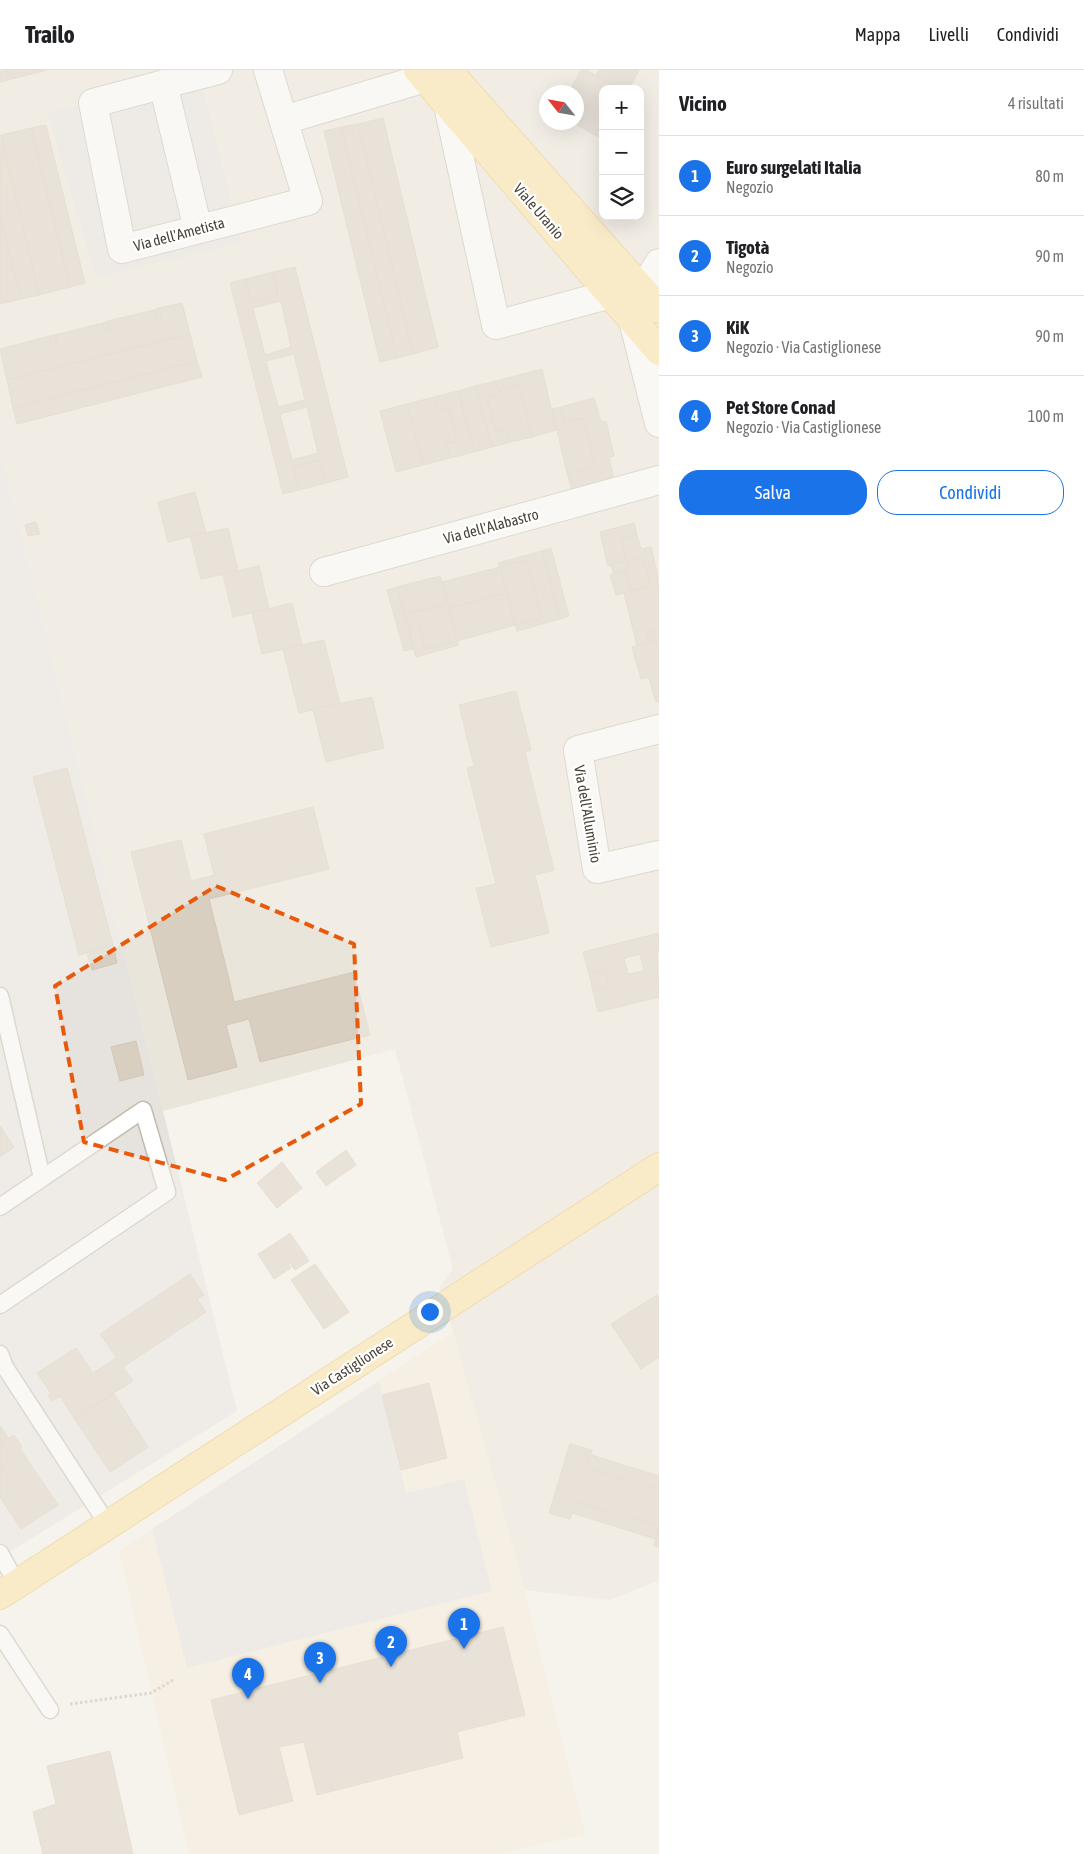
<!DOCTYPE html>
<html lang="it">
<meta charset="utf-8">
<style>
:root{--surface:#fff;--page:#f2f2f2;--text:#202124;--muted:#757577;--line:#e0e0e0;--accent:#1a73e8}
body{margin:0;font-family:"Asap Condensed",sans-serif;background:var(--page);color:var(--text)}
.controls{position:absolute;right:15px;top:15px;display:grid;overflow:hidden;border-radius:10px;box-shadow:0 5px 20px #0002}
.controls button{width:45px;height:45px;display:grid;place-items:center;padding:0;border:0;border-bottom:1px solid var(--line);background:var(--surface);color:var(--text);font:25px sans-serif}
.compass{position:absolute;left:539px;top:15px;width:45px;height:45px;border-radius:50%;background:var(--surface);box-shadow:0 5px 20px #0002;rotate:301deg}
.you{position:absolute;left:429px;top:1241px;width:18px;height:18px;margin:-12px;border:4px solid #fff;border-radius:50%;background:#1a73e8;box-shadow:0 0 0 8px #1a73e833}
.badge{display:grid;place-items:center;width:32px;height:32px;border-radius:50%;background:var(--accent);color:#fff;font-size:16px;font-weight:700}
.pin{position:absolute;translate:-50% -41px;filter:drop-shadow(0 1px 2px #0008)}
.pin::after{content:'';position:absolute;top:26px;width:18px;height:15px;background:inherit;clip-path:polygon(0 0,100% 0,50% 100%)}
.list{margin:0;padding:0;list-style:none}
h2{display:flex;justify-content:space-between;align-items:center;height:65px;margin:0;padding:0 20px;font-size:21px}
h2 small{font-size:16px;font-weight:400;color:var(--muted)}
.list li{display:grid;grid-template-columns:32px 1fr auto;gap:15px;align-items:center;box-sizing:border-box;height:80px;padding:0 20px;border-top:1px solid var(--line)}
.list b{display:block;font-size:19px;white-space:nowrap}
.list p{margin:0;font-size:16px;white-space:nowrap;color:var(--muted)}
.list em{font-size:16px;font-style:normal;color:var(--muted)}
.actions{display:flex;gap:10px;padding:15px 20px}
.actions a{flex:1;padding:11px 0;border:1px solid var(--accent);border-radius:20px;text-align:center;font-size:18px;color:var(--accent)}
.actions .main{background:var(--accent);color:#fff}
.icon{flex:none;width:28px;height:28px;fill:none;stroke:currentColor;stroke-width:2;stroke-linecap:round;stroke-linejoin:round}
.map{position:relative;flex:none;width:659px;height:1784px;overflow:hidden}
header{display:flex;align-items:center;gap:30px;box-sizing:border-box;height:70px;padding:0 25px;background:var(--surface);border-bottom:1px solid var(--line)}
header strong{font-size:24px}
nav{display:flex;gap:28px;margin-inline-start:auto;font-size:18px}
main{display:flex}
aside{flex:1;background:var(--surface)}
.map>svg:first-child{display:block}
.residential{fill:#eae5da;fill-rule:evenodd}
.commercial{fill:#f7ead8}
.industrial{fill:#e6e2dd}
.parking{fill:#e5e3e0}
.building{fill:#d8cfc1;stroke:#d3c7b4;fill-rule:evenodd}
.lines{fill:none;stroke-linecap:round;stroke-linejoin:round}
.service-casing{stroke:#c2bbae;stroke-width:19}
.minor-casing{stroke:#c2bbae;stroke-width:30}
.primary-casing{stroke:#e6c16a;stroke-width:30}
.path{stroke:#c4b79f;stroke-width:3;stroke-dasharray:2.5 2.5;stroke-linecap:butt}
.service{stroke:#fff;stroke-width:16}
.minor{stroke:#fff;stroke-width:28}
.primary{stroke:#ffe39c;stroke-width:28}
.marked{fill:none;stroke:#e8590c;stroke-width:4;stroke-dasharray:10 6;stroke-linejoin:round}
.labels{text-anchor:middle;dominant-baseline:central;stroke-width:4.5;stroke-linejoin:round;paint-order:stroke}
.street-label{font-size:15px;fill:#4b4439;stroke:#fff}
</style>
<header>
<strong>Trailo</strong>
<nav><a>Mappa</a><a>Livelli</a><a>Condividi</a></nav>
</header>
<main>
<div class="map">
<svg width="659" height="1784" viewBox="0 0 659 1784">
<rect width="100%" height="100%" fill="#f6f3ec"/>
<path class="residential" d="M 0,0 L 659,0 L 659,1510 L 610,1530 L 525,1520 L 440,1216 L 453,1199 L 395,979 L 163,1041 L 0,379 ZM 603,19 L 640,19 L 640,146 L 603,146 ZM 546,22 L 576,22 L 576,52 L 546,52 Z"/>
<path class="commercial" d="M 453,1262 L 525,1520 L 585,1764 L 501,1784 L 189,1784 L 119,1481 Z"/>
<path class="industrial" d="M 0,379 L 237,1341 L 0,1488 Z"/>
<g class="parking">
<path d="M 199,5 L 241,173 L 96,207 L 48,44 Z"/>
<path d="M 379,1311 L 406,1423 L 464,1409 L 492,1521 L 187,1598 L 152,1459 Z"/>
</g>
<g class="building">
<path d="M 7,0 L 47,0 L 0,12 L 0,2 Z"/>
<path d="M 581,0 L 586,0 L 620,19 L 603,19 L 602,69 L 572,52 L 576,52 L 576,22 L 569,22 Z"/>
<path d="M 599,0 L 639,0 L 629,19 L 620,19 L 596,5 Z"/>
<path d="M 383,48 L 438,277 L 413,284 L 358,54 Z"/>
<path d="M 358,54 L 413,284 L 397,288 L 341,57 Z"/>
<path d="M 46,55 L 85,213 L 70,217 L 31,58 Z"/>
<path d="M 341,57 L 397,288 L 380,292 L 324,61 Z"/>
<path d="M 31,58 L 70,217 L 39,225 L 1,65 Z"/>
<path d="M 1,65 L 39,225 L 21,229 L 0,146 Z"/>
<path d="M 0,146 L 21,229 L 0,234 Z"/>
<path d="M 295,197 L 348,407 L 326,413 L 320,390 L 293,397 L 299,420 L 283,424 L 230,213 L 245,209 L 251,232 L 278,225 L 273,202 ZM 281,231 L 291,277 L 265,285 L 253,238 ZM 294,284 L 305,330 L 278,337 L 266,291 ZM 307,337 L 318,383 L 292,390 L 280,344 Z"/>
<path d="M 273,202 L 278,225 L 251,232 L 245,209 Z"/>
<path d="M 182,233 L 190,264 L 7,310 L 0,279 L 50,266 L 52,275 L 57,273 L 55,265 L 103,253 L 105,262 L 110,261 L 108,251 L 154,240 L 156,250 L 162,248 L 159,238 Z"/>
<path d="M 159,238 L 162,248 L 156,250 L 154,240 Z"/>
<path d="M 108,251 L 110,261 L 105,262 L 103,253 Z"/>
<path d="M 190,264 L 197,291 L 13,338 L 7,310 Z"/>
<path d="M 55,265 L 57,273 L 52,275 L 50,266 Z"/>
<path d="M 197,291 L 202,307 L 17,354 L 13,338 Z"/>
<path d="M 542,299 L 556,360 L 532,367 L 519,315 L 499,320 L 496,311 Z"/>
<path d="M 496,311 L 500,325 L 487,328 L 496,361 L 507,358 L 511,372 L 492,377 L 475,316 Z"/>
<path d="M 519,315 L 532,367 L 511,372 L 507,358 L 496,361 L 487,328 L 500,325 L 499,320 Z"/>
<path d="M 475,316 L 492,377 L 474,382 L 458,321 Z"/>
<path d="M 458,321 L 474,382 L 450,388 L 446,374 L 457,371 L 449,338 L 438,341 L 434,327 Z"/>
<path d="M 434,327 L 438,341 L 449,338 L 457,371 L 446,374 L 450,388 L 423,395 L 407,334 Z"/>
<path d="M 594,328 L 601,352 L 606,351 L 614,386 L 609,387 L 614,410 L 572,421 L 567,403 L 595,396 L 583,348 L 565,353 L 561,337 Z"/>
<path d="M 407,334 L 423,395 L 396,402 L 380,341 Z"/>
<path d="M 561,337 L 565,353 L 583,348 L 595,396 L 567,403 L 552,339 Z"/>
<path d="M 320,390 L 326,413 L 299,420 L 293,397 Z"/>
<path d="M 195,422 L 206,463 L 168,472 L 158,432 Z"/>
<path d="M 36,452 L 40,464 L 28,466 L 25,455 Z"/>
<path d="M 634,453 L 637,465 L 621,469 L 626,491 L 608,496 L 600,462 Z"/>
<path d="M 228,458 L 238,501 L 201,509 L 190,466 Z"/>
<path d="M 637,465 L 641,479 L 651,477 L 658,507 L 649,510 L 643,486 L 626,491 L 621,469 Z"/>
<path d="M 551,478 L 569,546 L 560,549 L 542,481 Z"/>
<path d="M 542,481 L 560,549 L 517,561 L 515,555 L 542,548 L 526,490 L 500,497 L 498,493 Z"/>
<path d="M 643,486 L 649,510 L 643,511 L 643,517 L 631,521 L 625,501 L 629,500 L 626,491 Z"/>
<path d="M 526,490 L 542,548 L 515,555 L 500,497 Z"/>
<path d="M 626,491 L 629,500 L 614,504 L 611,495 Z"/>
<path d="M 259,496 L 269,539 L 233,547 L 223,504 Z"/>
<path d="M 500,497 L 507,523 L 449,538 L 442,512 Z"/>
<path d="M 625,501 L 631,521 L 616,525 L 610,505 Z"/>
<path d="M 440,506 L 448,534 L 405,544 L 397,517 Z"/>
<path d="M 658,507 L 659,559 L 646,562 L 649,573 L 637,576 L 624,523 L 650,516 L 649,510 Z"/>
<path d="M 649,510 L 650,516 L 643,517 L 643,511 Z"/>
<path d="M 397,517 L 414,579 L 404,581 L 387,520 Z"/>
<path d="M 507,523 L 515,555 L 457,571 L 449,538 Z"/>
<path d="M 292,533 L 302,575 L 262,584 L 252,543 Z"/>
<path d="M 448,534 L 457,571 L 425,579 L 418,553 L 408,556 L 405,544 Z"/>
<path d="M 418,553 L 425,579 L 457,571 L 459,575 L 416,587 L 408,556 Z"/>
<path d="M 659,559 L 659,565 L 648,568 L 646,562 Z"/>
<path d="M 659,565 L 659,569 L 649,573 L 648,568 Z"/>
<path d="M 659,569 L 659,621 L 653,623 L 649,607 L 641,609 L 632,577 Z"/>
<path d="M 324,570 L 340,634 L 299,643 L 283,579 Z"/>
<path d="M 516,621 L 531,680 L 525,682 L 554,800 L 535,805 L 549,863 L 491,877 L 476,818 L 496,814 L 467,698 L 474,696 L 459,635 Z"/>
<path d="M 659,621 L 659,631 L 656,632 L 653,623 Z"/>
<path d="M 372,627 L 384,678 L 326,692 L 313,639 Z"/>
<path d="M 67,698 L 113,875 L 79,885 L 33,707 Z"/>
<path d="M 313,737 L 329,799 L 209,829 L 229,909 L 234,932 L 354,902 L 370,965 L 260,992 L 249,949 L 242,951 L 226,955 L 237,997 L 188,1010 L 131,782 L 181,770 L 191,811 L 207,807 L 214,805 L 204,764 Z"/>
<path d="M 659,863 L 659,880 L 657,880 L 659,927 L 598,942 L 593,921 L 609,917 L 605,901 L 589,904 L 583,882 ZM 640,884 L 644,901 L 628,904 L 624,888 Z"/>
<path d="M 113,875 L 117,893 L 92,900 L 87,883 Z"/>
<path d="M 605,901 L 609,917 L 593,921 L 589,904 Z"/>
<path d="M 136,971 L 144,1005 L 120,1011 L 111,977 Z"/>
<path d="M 0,1056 L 14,1077 L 0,1087 Z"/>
<path d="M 346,1080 L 356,1095 L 326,1116 L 316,1102 Z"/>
<path d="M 282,1092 L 302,1118 L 277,1138 L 257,1113 Z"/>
<path d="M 290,1163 L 309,1191 L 295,1200 L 274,1174 Z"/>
<path d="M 274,1174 L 291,1198 L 274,1209 L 258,1184 Z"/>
<path d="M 315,1194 L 349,1242 L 324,1259 L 291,1210 Z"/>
<path d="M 190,1204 L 204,1225 L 197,1229 L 206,1242 L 123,1297 L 100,1264 Z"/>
<path d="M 657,1225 L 659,1229 L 659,1287 L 641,1299 L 611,1254 Z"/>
<path d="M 76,1278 L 93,1303 L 116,1288 L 133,1311 L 74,1348 L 60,1326 L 52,1331 L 48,1325 L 51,1323 L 37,1303 Z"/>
<path d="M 429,1313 L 447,1388 L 401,1400 L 382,1325 Z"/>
<path d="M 114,1324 L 148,1377 L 110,1402 L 74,1348 Z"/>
<path d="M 0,1356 L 9,1369 L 0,1374 Z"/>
<path d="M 14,1365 L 22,1377 L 20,1379 L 23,1383 L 0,1398 L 0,1374 Z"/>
<path d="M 570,1374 L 592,1380 L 587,1397 L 659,1420 L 659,1457 L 576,1431 L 570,1449 L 549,1443 Z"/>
<path d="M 23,1383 L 58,1435 L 21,1459 L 0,1427 L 0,1398 Z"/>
<path d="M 591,1385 L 659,1406 L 659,1420 L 587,1397 Z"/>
<path d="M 576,1431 L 659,1457 L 656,1469 L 572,1443 Z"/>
<path d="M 659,1457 L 659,1477 L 654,1476 Z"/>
<path d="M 503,1557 L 525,1645 L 457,1662 L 463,1688 L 317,1725 L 304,1672 L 279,1677 L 293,1731 L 239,1745 L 211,1630 Z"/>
<path d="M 110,1681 L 133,1784 L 43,1784 L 33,1742 L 56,1734 L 47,1696 Z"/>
</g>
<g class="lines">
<g class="service-casing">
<g id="service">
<path d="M 0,926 L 42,1108"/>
<path d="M 0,1137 L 143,1040 L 167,1122 L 0,1235"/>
<path d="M 0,1284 L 5,1297 L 108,1455"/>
<path d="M 0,1483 L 17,1514"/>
<path d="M 0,1564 L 50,1640"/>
</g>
</g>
<g class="minor-casing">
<g id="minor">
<path d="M 218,0 L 93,33 L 122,179 L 308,131 L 268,0"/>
<path d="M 163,14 L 198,159"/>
<path d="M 448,35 L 496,255 L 611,224 L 642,221 L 659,193"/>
<path d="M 284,50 L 425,8"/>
<path d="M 633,250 L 659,353"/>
<path d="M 324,502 L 659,410"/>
<path d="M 659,659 L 578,680 L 597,799 L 659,785"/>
</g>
</g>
<g class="primary-casing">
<g id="primary">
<path d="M 418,0 L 659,281"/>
<path d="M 447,0 L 659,239"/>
<path d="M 0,1525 L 659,1097"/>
</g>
</g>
<path class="path" d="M 70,1634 L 151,1623 L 173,1610"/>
<use href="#service" class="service"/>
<use href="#minor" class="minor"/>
<use href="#primary" class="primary"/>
</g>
<path d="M0 0H659V1784H0ZM 216,816 L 354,874 L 361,1034 L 225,1110 L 84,1072 L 55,916 Z" fill="#f6f3ec" fill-opacity=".55" fill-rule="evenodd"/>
<path class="marked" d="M 216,816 L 354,874 L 361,1034 L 225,1110 L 84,1072 L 55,916 Z"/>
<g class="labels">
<g class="street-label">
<text transform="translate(539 141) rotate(49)">Viale Uranio</text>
<text transform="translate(179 164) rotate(-15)">Via dell'Ametista</text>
<text transform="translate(491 456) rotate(-15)">Via dell'Alabastro</text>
<text transform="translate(588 744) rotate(80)">Via dell'Alluminio</text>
<text transform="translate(352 1296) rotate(-33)">Via Castiglionese</text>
</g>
</g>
</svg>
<div class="controls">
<button>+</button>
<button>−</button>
<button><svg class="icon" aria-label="layers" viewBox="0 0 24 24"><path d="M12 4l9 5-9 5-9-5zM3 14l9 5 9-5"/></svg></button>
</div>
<svg class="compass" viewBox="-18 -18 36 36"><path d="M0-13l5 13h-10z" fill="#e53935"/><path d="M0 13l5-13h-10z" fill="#757577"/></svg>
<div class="you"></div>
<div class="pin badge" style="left:464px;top:1579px">1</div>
<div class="pin badge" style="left:391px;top:1597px">2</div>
<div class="pin badge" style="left:320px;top:1613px">3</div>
<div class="pin badge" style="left:248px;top:1629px">4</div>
</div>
<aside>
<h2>Vicino<small>4 risultati</small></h2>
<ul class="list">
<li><span class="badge">1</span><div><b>Euro surgelati Italia</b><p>Negozio</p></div><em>80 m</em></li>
<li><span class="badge">2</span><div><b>Tigotà</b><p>Negozio</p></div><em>90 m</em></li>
<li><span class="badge">3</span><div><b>KiK</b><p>Negozio · Via Castiglionese</p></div><em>90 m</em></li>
<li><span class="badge">4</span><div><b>Pet Store Conad</b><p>Negozio · Via Castiglionese</p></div><em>100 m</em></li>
</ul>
<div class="actions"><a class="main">Salva</a><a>Condividi</a></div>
</aside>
</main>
